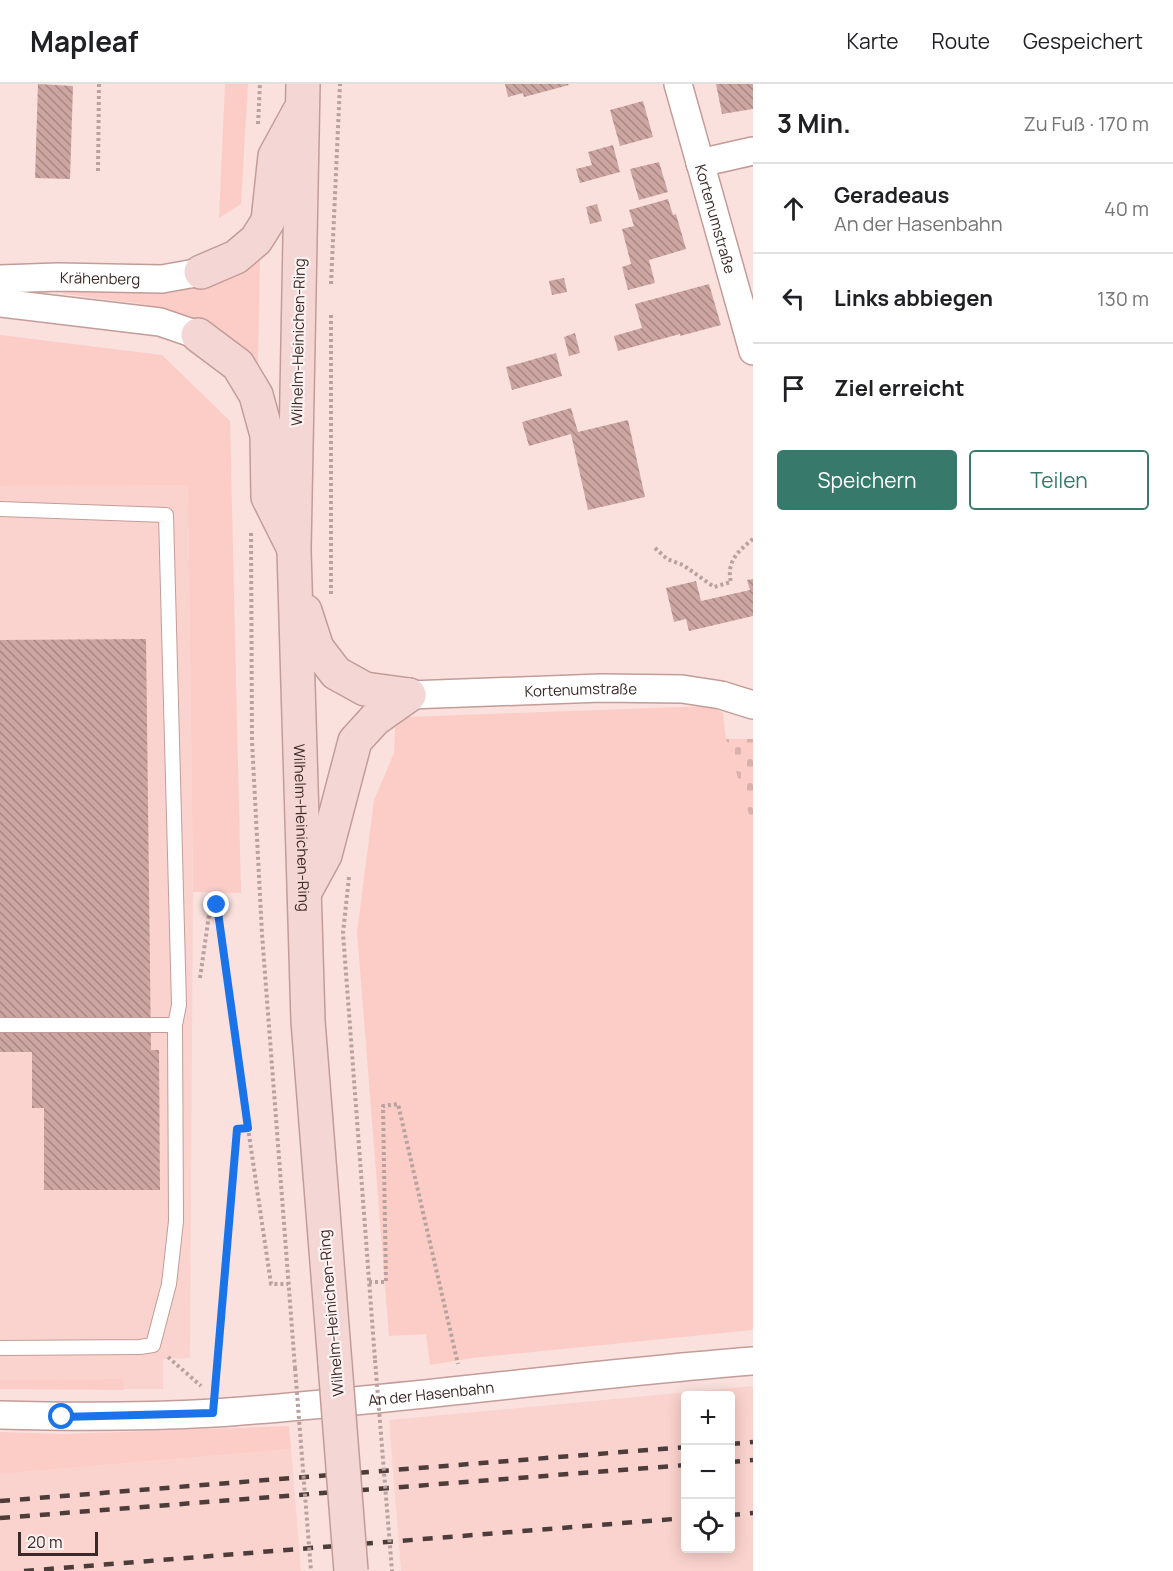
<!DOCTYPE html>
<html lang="de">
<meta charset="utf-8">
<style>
:root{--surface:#fff;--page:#f2f2f2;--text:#202124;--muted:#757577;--line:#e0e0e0;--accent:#377a6b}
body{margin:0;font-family:Manrope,sans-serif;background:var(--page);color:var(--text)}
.controls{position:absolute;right:18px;bottom:18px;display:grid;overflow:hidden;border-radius:6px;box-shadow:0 3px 15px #0003}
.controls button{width:54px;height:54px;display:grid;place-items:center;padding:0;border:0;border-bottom:2px solid var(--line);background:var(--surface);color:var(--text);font:30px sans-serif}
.scale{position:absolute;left:18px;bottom:15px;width:80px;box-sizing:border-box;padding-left:6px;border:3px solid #392927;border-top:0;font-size:16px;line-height:21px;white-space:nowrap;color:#392927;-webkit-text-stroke:4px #fbf2f1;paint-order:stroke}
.stop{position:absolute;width:18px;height:18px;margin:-14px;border:4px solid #1a73e8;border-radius:50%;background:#fff}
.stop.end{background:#1a73e8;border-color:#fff;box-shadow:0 2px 6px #0008}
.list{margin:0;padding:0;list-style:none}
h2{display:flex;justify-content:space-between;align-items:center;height:78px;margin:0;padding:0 24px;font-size:26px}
h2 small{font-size:20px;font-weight:400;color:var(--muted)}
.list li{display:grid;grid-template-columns:39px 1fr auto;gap:18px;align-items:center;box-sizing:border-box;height:90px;padding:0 24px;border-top:2px solid var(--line)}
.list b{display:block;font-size:22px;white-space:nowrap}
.list p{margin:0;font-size:20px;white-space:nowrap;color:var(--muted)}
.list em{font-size:20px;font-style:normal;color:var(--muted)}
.actions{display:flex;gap:12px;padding:18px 24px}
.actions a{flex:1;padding:14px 0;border:2px solid var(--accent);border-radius:6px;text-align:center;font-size:21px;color:var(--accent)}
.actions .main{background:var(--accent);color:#fff}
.icon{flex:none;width:33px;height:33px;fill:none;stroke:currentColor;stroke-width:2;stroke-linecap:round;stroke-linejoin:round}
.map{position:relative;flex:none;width:753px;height:1487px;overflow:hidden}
header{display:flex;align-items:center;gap:36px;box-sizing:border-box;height:84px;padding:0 30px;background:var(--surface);border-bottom:2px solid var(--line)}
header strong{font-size:28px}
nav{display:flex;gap:33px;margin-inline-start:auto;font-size:21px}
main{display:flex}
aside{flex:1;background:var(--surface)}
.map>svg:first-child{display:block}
.built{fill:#fbd3ce;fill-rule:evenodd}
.green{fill:#fccdc7}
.cemetery{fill:url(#cemetery-stones)}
.building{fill:url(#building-back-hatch)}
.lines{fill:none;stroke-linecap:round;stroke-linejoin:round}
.lane-casing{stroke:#c39c98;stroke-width:16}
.street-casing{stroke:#c39c98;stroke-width:30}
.secondary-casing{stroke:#c39c98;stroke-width:36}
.path{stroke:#b8a29f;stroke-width:4;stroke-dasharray:3 3;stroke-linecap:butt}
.lane{stroke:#fff;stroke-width:14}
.street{stroke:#fff;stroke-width:27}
.secondary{stroke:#f4d7d4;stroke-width:33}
.rail{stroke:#4d3d3a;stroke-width:4.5;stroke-dasharray:10 10;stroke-linecap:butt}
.secondary-bridge-casing{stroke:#c39c98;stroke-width:36;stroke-linecap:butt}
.path-bridge{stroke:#b8a29f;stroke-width:4;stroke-dasharray:3 3;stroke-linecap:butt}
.secondary-bridge{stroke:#f4d7d4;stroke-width:33}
.route{stroke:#1a73e8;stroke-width:8}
.labels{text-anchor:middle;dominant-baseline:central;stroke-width:4.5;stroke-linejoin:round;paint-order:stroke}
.street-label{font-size:15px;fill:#392927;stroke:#fbf2f1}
</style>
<header>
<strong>Mapleaf</strong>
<nav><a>Karte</a><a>Route</a><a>Gespeichert</a></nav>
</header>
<main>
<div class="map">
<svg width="753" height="1487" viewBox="0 0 753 1487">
<defs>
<pattern id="cemetery-stones" width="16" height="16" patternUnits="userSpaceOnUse" patternTransform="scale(1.5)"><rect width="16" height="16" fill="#fccdc7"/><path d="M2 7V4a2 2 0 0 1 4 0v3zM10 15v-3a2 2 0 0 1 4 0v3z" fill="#d9b0ab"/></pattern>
<pattern id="building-back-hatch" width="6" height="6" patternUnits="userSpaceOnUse" patternTransform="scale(1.5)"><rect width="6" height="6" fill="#cda6a1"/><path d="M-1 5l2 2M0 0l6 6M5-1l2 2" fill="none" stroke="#a78783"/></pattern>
</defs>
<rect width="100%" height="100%" fill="#fae1dd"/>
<g class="built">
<path d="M 188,400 L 193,808 L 190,1274 L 163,1275 L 163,1305 L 0,1305 L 0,402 Z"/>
<path d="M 753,1302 L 753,1487 L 401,1487 L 389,1336 ZM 686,1312 L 730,1312 L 730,1464 L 686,1464 Z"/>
<path d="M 291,1365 L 301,1487 L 0,1487 L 0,1390 Z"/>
</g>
<g class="green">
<path d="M 225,0 L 248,0 L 241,120 L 219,134 Z"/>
<path d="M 260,173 L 258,281 L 254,286 L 165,226 L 135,219 L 64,210 L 63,208 L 65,203 Z"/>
<path d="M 0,251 L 162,271 L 230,337 L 241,809 L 193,808 L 188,401 L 0,402 Z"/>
<path d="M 710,622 L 723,629 L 726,655 L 753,742 L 753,1246 L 472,1274 L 430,1281 L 426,1250 L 389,1252 L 357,848 L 374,716 L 394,669 L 395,643 L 405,633 Z"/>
<path d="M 123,1295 L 124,1306 L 0,1305 L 0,1296 Z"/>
<path d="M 289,1342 L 291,1365 L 0,1390 L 0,1348 L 63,1350 Z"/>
</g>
<path class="cemetery" d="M 726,655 L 753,655 L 753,743 Z"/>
<g class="building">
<path d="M 38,0 L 73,2 L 70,95 L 35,94 Z"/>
<path d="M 505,0 L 568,0 L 569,1 L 524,13 L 523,9 L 508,13 Z"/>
<path d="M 716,0 L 753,0 L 753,25 L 722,30 Z"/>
<path d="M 643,17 L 653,53 L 620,62 L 610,26 Z"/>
<path d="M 613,61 L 620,88 L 580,99 L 576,85 L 592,81 L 588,68 Z"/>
<path d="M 659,78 L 668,108 L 639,116 L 630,85 Z"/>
<path d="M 668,115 L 673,131 L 676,130 L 686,165 L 649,176 L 655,199 L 628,206 L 622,183 L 631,180 L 622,145 L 634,142 L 629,126 Z"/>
<path d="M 597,120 L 602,137 L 590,140 L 586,123 Z"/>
<path d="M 564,194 L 567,208 L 552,211 L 549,197 Z"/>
<path d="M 709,200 L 721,241 L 680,252 L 680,250 L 618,267 L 614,252 L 642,244 L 635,220 Z"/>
<path d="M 575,249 L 580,269 L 569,272 L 564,253 Z"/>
<path d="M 556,269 L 562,292 L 512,306 L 506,283 Z"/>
<path d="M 571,324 L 578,348 L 628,336 L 645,413 L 588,426 L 571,350 L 529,362 L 522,338 Z"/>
<path d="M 753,495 L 753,532 L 689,547 L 686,535 L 674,538 L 666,504 L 696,497 L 701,517 L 750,506 L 747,496 Z"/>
<path d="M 146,555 L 151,966 L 159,966 L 160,1106 L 44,1106 L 44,1024 L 32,1024 L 32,968 L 0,968 L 0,556 Z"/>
</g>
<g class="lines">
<g class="lane-casing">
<g id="lane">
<path d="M 0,425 L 166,431 L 179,921 L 175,941 L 176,1137 L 169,1200 L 153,1261 L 140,1263 L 0,1264"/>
<path d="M 0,941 L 175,941"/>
</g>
</g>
<g class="street-casing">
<g id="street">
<path id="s1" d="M 678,0 L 753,267"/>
<path d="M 700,79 L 753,67"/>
<path id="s2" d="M 0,195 L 58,193 L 162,195 L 201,188"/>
<path d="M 0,219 L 160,238 L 198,251"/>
<path id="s3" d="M 409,611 L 601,604 L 682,605 L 721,611 L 753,621"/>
<path id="s4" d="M 0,1331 C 71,1333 143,1333 214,1329 C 394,1317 573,1291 753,1277"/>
</g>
</g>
<g class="secondary-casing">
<g id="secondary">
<path id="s5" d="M 303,0 L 294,466 L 308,937 L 335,1280"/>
<path d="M 201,188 L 236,173 L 256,156 L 268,137 L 275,72 L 299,28"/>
<path d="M 198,251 L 238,281 L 256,311 L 267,351 L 268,413 L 292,461"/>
<path d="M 305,527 L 317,564 L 336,589 L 365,605 L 409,611"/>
<path d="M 306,806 L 325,771 L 355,657 L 375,635 L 409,611"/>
</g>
</g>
<g class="path">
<path d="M 258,40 L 260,0"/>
<path d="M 98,87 L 99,0"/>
<path d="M 331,200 L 340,0"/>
<path d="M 331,231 L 331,512"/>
<path d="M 251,449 L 252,657 L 262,850 L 295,1284"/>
<path d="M 655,464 L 667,475 L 683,481 L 714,503 L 731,498 C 726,478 738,467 753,455"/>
<path d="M 349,793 L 343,849 L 375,1276"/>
<path d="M 200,894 L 210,824 L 217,821 L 248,1044"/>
<path d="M 369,1198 L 386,1198 L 383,1022 L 398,1020 L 458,1280"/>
<path d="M 168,1273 L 201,1302"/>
<path d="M 216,1304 L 237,1045 L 248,1044 L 271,1200 L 288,1200"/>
</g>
<use href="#lane" class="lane"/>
<use href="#street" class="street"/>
<use href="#secondary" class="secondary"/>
<g class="rail">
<path d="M 730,1360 L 753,1358"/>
<path d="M 730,1378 L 753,1376"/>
<path d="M 0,1417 L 686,1363"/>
<path d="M 730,1431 L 753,1429"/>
<path d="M 0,1434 L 686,1381"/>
<path d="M 24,1487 L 686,1434"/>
</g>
<g class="secondary-bridge-casing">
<path id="secondary-bridge" d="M 335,1280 L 351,1487"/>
</g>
<g class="path-bridge">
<path d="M 375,1276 L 392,1487"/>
<path d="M 295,1284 L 311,1487"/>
</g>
<use href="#secondary-bridge" class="secondary-bridge"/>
</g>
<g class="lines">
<path class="route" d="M 62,1333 L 213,1329 L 237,1045 L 248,1044 L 217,821"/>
</g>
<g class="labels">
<g class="street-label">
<text stroke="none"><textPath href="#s1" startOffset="140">Kortenumstraße</textPath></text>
<text stroke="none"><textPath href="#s2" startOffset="100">Krähenberg</textPath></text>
<text transform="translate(298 258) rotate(-89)">Wilhelm-Heinichen-Ring</text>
<text stroke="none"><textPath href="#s3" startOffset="172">Kortenumstraße</textPath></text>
<text stroke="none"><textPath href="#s5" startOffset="744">Wilhelm-Heinichen-Ring</textPath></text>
<text transform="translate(331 1229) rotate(-95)">Wilhelm-Heinichen-Ring</text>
<text stroke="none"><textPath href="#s4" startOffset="432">An der Hasenbahn</textPath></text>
</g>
</g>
</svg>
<div class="controls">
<button>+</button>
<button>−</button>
<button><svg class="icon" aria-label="locate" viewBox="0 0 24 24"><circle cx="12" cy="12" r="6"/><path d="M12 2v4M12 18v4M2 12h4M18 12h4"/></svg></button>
</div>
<div class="scale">20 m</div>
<div class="stop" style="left:62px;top:1333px"></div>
<div class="stop end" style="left:217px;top:821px"></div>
</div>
<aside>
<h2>3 Min.<small>Zu Fuß · 170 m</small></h2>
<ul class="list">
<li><svg class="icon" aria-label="ahead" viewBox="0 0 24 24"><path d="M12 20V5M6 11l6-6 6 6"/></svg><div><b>Geradeaus</b><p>An der Hasenbahn</p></div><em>40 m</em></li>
<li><svg class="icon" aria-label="left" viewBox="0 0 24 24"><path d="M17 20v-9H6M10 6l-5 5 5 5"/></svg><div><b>Links abbiegen</b></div><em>130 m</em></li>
<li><svg class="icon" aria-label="arrive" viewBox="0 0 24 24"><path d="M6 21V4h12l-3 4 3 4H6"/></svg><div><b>Ziel erreicht</b></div></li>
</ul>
<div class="actions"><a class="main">Speichern</a><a>Teilen</a></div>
</aside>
</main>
